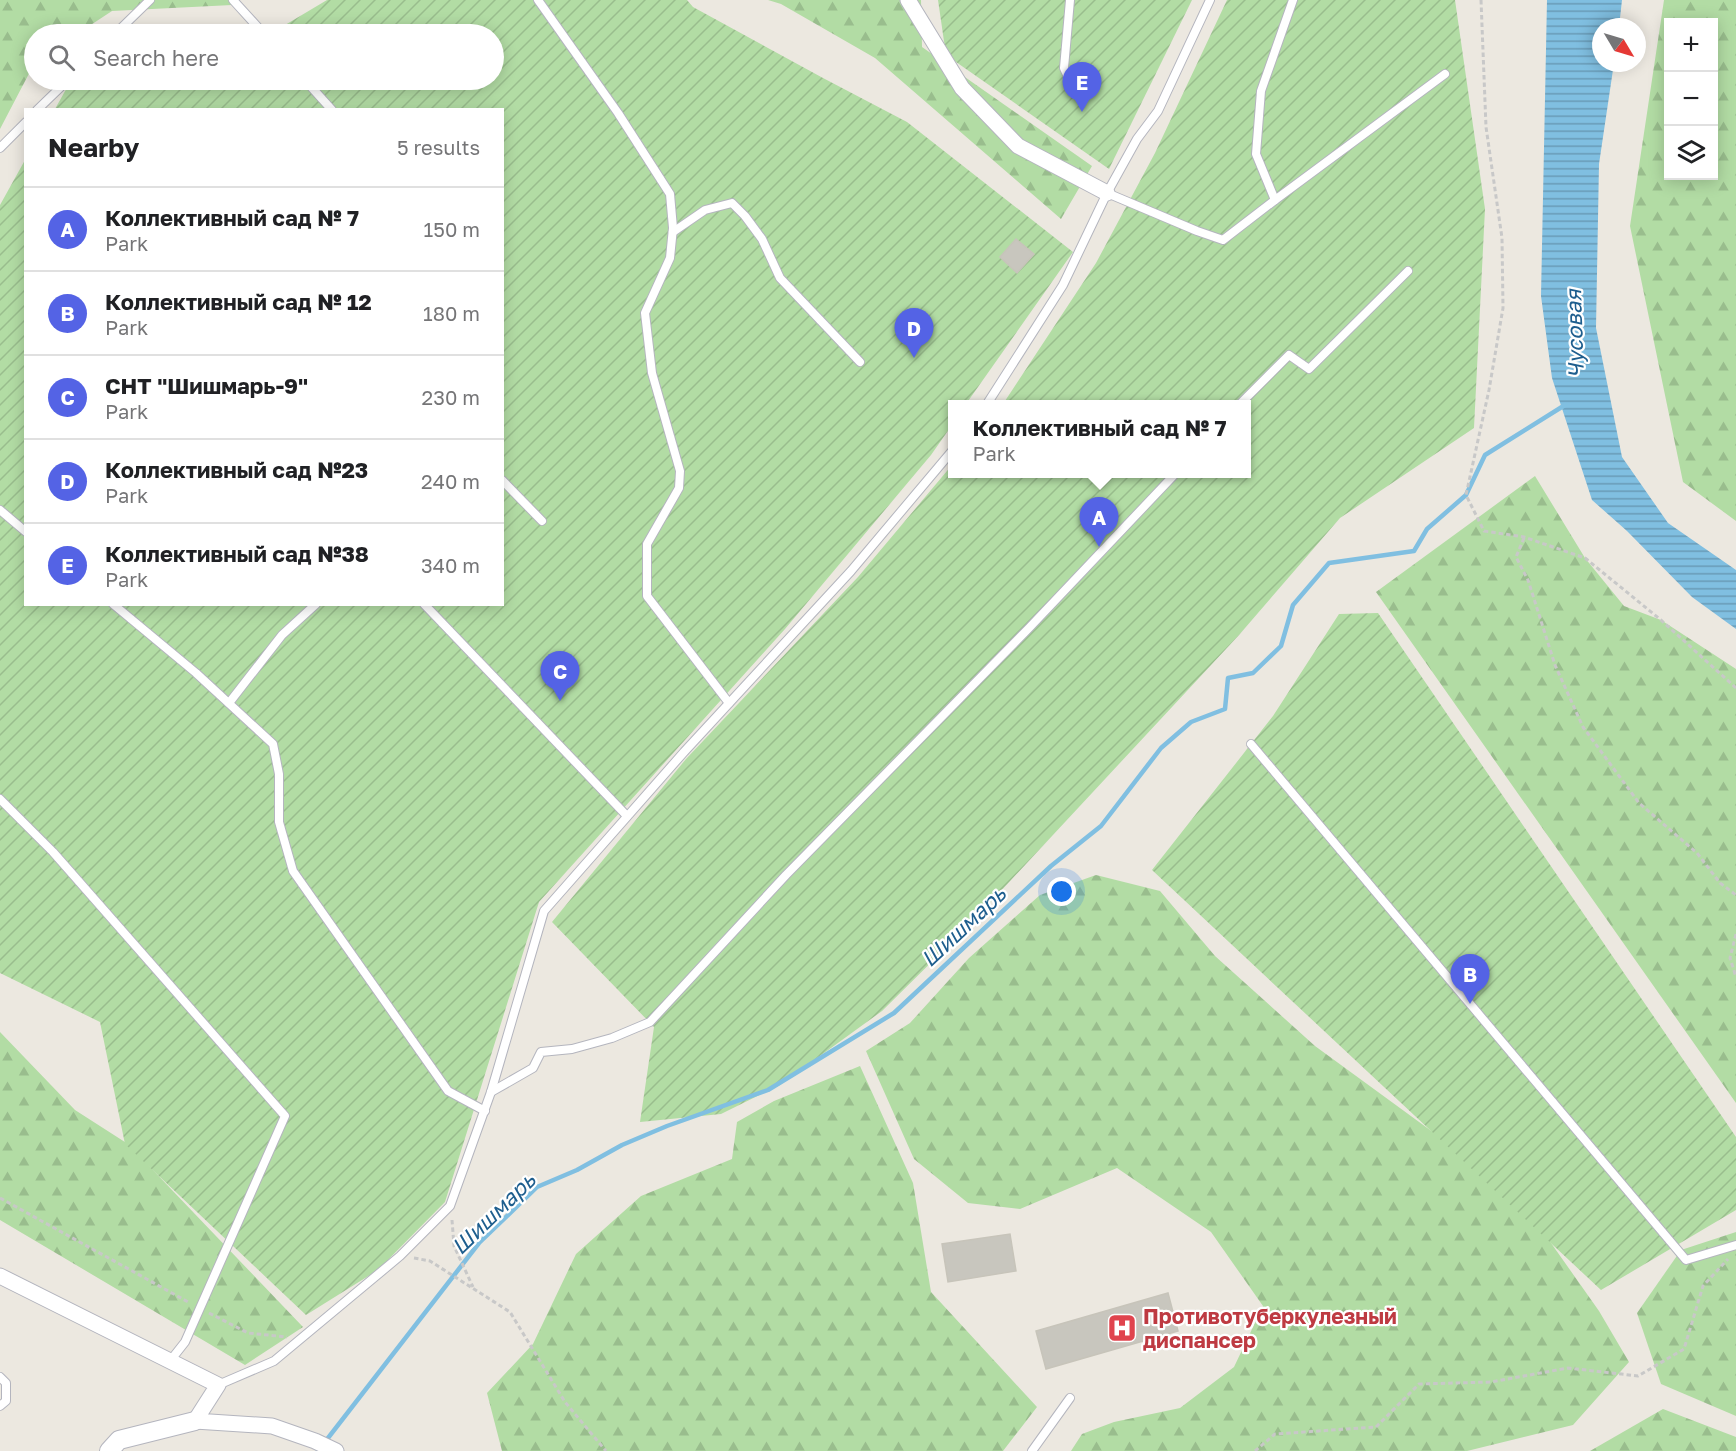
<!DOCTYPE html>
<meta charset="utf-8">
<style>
:root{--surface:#fff;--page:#f2f2f2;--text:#202124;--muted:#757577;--line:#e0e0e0;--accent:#5463e5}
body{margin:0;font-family:"Golos Text",sans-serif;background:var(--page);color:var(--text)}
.controls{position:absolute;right:18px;top:18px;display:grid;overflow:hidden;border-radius:0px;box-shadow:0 3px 15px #0003}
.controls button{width:54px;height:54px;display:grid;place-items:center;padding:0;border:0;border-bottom:2px solid var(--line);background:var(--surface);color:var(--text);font:30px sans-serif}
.compass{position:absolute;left:1592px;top:18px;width:54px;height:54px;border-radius:50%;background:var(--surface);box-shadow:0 3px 15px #0003;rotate:128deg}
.you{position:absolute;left:1062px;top:892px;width:21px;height:21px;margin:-15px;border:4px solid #fff;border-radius:50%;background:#1a73e8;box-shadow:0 0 0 9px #1a73e833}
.badge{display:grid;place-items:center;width:39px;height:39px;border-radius:50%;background:var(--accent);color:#fff;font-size:20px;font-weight:700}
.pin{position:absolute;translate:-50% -50px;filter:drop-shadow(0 2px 3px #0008)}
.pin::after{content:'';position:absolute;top:32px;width:21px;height:18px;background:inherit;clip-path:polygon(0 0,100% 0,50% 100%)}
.popup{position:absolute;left:948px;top:400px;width:303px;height:78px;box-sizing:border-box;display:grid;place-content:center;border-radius:0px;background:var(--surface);filter:drop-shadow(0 2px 4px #0005);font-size:20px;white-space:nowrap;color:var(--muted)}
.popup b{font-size:22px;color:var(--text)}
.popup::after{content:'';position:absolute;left:50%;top:100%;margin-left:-12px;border:12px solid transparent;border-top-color:var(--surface)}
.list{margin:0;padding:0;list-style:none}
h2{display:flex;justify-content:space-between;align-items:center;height:78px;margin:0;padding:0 24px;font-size:26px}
h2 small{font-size:20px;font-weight:400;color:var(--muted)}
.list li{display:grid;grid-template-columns:39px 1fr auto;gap:18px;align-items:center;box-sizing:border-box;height:84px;padding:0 24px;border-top:2px solid var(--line)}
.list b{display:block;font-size:22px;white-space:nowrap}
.list p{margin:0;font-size:20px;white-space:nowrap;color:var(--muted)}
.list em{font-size:20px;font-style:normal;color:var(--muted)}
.icon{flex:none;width:33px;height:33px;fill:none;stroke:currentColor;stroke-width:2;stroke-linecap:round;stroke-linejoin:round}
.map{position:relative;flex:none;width:1736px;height:1451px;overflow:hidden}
.search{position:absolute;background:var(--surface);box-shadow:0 3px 15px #0003;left:24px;top:24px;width:480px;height:66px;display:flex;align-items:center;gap:15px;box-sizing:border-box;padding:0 21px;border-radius:33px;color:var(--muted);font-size:22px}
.panel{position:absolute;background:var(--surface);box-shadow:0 3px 15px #0003;left:24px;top:108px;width:480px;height:498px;border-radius:0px}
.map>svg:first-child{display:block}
.forest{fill:url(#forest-firs);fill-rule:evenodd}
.garden{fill:url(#garden-furrows)}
.water{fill:url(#water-rules)}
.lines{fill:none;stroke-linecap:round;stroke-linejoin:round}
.stream{stroke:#80bfe1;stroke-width:4.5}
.building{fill:#c8c6be;stroke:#c7c4ba;stroke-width:1.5}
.service-casing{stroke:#b4b5be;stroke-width:10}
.minor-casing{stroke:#b4b5be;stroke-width:17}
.tertiary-casing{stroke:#b4b5be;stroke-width:20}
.path{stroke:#c8c8c8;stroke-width:3;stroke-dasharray:4.5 3;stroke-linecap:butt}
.service{stroke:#fff;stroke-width:8}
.minor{stroke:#fff;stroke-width:15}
.tertiary{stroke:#fff;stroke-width:18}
.labels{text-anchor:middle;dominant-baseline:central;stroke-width:4.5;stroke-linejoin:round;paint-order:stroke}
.health-label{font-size:21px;font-weight:bold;fill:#be3a42;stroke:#fff;text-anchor:start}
.water-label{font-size:22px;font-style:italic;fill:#1e5e8e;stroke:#fff}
</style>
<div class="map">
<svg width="1736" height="1451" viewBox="0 0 1736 1451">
<defs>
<pattern id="forest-firs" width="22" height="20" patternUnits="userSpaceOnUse" patternTransform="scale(1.5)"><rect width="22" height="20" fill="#b2dca4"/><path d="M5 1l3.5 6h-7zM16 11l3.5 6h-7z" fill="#99bd8d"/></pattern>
<pattern id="garden-furrows" width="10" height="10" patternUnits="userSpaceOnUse" patternTransform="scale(1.5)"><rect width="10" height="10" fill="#b2dca4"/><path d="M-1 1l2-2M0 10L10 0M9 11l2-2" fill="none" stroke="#99bd8d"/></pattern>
<pattern id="water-rules" width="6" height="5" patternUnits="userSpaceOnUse" patternTransform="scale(1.5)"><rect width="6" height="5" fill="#80bfe1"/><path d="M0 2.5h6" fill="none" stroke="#699bb7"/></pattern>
</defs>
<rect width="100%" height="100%" fill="#ece8e0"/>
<g class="forest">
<path d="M 0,0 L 240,0 L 232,5 L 112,11 L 77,34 L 34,34 L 34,64 L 0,129 Z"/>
<path d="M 768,0 L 921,0 L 922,47 L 1092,166 L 1061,219 L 875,58 L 781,4 Z"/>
<path d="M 1664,0 L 1736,0 L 1736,521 L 1683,482 L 1630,226 ZM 1668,22 L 1714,22 L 1714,176 L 1668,176 Z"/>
<path d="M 1535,476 L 1585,558 L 1624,606 L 1661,620 L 1736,669 L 1736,1103 L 1376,592 Z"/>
<path d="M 1096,875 L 1160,891 L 1215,956 L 1315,1046 L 1515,1192 L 1599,1311 L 1629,1362 L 1573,1425 L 1467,1451 L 1071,1451 L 1082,1434 L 1114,1422 L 1180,1408 L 1234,1367 L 1263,1306 L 1211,1232 L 1117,1168 L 1020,1209 L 968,1203 L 914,1159 L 866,1051 L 910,1023 L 969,958 L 1040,895 Z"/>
<path d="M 0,1032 L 75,1110 L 128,1144 L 303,1327 L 245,1365 L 0,1220 Z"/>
<path d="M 860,1066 L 913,1183 L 931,1292 L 1037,1407 L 1003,1451 L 502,1451 L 487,1393 L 533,1344 L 576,1254 L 641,1196 L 732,1159 L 737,1122 L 774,1101 Z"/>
<path d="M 1736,1232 L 1736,1416 L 1661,1384 L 1637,1313 L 1681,1250 Z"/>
<path d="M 1663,1409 L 1736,1437 L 1736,1451 L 1590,1451 Z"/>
</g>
<g class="garden">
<path d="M 327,0 L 687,0 L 693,7 L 823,78 L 907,122 L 1073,252 L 966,404 L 952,404 L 952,425 L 931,455 L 785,629 L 539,902 L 445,1202 L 378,1270 L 306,1315 L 125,1144 L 100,1022 L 0,973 L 0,205 L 25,160 L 26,604 L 502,604 L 502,110 L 55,109 L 69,84 L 77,80 L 494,80 L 494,34 L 270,34 Z"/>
<path d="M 938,0 L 1192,0 L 1109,169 L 946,55 Z"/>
<path d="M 1227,0 L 1455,0 L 1485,209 L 1474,428 L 1340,518 L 1239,635 L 972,922 L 882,1011 L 780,1085 L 721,1114 L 640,1122 L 654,1027 L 552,922 L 686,759 L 858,577 L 952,465 L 952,474 L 1246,474 L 1246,404 L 1003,404 L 1096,263 L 1155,153 Z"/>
<path d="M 1378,613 L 1736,1137 L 1736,1210 L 1601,1290 L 1152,870 L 1273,716 L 1339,614 Z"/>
</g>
<path class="water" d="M 1547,0 L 1622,0 L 1619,27 L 1601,27 L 1601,63 L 1614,63 L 1599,164 L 1596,328 L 1622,457 L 1668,523 L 1736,570 L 1736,629 L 1692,597 L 1627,531 L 1592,500 L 1552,378 L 1541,296 Z"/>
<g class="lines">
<path class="stream" d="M 318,1451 L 479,1243 L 537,1187 L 577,1170 L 622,1145 L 667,1126 L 768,1090 L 894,1013 L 1051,866 L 1101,826 L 1161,748 L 1191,722 L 1225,709 L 1228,678 L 1253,673 L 1281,646 L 1293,605 L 1329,563 L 1414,551 L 1427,529 L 1466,495 L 1485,455 L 1565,405"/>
</g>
<g class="building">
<path d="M 1016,239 L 1034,254 L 1017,273 L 1000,257 Z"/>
<path d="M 1010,1234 L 1016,1271 L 948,1282 L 942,1244 Z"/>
<path d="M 1168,1293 L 1178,1331 L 1046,1369 L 1036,1331 Z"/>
</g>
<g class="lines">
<g class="service-casing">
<g id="service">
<path d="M 233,0 L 264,34"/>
<path d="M 538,0 L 618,113 L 670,194 L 673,228 L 670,258 L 645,313 L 652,373 L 680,471 L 679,488 L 647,544 L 647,596 L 729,703"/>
<path d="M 115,34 L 150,0"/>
<path d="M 1069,79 L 1064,68 L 1070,0"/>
<path d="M 305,80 L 332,110"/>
<path d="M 37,110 L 68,80"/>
<path d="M 0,148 L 26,122"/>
<path d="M 1107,193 L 1197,231 L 1223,240 L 1275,200 L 1256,154 L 1261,91 L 1293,0"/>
<path d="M 1275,200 L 1445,74"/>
<path d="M 673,232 L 705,210 L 732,203 L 745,216 L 762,239 L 780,278 L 860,362"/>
<path d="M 987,404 L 1063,285 L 1107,193 L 1137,139 L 1158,111 L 1210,0"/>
<path d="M 1240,404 L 1289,355 L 1309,369 L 1408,271"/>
<path d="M 502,480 L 542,521"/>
<path d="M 0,510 L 26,532"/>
<path d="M 113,604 L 196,673 L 273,744 L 279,774 L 279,822 L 293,871 L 448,1091 L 485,1111"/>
<path d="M 424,604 L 627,816"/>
<path d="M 229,703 L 282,635 L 316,604"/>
<path d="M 1251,744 L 1686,1260 L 1736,1245"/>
<path d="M 0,799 L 53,852 L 285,1116 L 185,1342 L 170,1361"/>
<path d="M 491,1092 L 533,1068 L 541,1052 L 572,1049 L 612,1038 L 650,1022 L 786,875 L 1029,628 L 1175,474"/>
<path d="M 0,1377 L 6,1383 L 6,1401 L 0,1406"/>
<path d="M 218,1385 L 274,1361 L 400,1256 L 450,1206 L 491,1092 L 544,911 L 684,752 L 851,571 L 952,451"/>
<path d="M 1032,1451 L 1070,1398"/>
</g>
</g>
<g class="minor-casing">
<g id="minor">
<path d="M 908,0 L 962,88 L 1018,146 L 1107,193"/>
<path d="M 0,1276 L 218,1385 L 195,1421 L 272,1426 L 315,1441 L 336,1451"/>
</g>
</g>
<g class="tertiary-casing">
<path id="tertiary" d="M 109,1451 L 119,1440 L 195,1421"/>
</g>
<g class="path">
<path d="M 1481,0 L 1486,127 L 1502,238 L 1503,308 L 1489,390 L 1466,495 L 1484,531 L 1524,537 L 1585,558 L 1661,620 L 1736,688"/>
<path d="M 1524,538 L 1516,557 L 1528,580 L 1555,665 L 1583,727 L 1639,803 L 1697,853 L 1720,883 L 1736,895"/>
<path d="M 1736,934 L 1730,958 L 1736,977"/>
<path d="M 0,1198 L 190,1303"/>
<path d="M 452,1220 L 454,1246 L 473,1287"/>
<path d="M 414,1258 L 430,1261 L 510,1312 L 565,1402 L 606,1451"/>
<path d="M 209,1313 L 248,1333 L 287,1337"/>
<path d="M 1255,1451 L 1275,1434 L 1376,1427 L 1419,1384 L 1491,1382 L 1568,1368 L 1638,1376 L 1684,1349 L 1703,1286 L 1728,1259"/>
</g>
<use href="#service" class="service"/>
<use href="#minor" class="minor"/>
<use href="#tertiary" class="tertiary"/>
</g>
<defs>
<g id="hospital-square" transform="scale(1.5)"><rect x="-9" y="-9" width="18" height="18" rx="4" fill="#e0444e" stroke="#fff"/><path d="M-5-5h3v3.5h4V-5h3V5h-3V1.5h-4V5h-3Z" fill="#fff"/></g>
</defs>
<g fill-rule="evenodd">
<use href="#hospital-square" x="1122" y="1328"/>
</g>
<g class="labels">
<g class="health-label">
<text x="1143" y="1316">Противотуберкулезный<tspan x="1143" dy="24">диспансер</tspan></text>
</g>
<g class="water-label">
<text transform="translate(1574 334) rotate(-92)">Чусовая</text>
<text transform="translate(963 926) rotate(-43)">Шишмарь</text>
<text transform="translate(493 1213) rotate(-44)">Шишмарь</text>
</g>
</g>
</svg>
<div class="controls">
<button>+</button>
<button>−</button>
<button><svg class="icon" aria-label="layers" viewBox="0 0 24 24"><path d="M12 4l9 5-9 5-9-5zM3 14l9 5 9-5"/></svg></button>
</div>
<svg class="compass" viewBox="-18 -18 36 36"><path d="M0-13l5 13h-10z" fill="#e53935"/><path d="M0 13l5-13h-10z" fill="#757577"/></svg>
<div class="you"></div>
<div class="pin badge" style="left:1099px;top:547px">A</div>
<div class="popup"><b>Коллективный сад № 7</b>Park</div>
<div class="pin badge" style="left:1470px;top:1004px">B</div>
<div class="pin badge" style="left:560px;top:701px">C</div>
<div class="pin badge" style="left:914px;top:358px">D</div>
<div class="pin badge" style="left:1082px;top:112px">E</div>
<div class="search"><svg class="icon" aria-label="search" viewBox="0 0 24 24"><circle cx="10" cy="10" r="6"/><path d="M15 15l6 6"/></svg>Search here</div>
<section class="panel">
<h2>Nearby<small>5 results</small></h2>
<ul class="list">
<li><span class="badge">A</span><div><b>Коллективный сад № 7</b><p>Park</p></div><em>150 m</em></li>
<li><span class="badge">B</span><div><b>Коллективный сад № 12</b><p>Park</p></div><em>180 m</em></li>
<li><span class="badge">C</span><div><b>СНТ &quot;Шишмарь-9&quot;</b><p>Park</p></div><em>230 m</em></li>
<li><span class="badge">D</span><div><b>Коллективный сад №23</b><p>Park</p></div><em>240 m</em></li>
<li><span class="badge">E</span><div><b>Коллективный сад №38</b><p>Park</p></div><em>340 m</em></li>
</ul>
</section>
</div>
